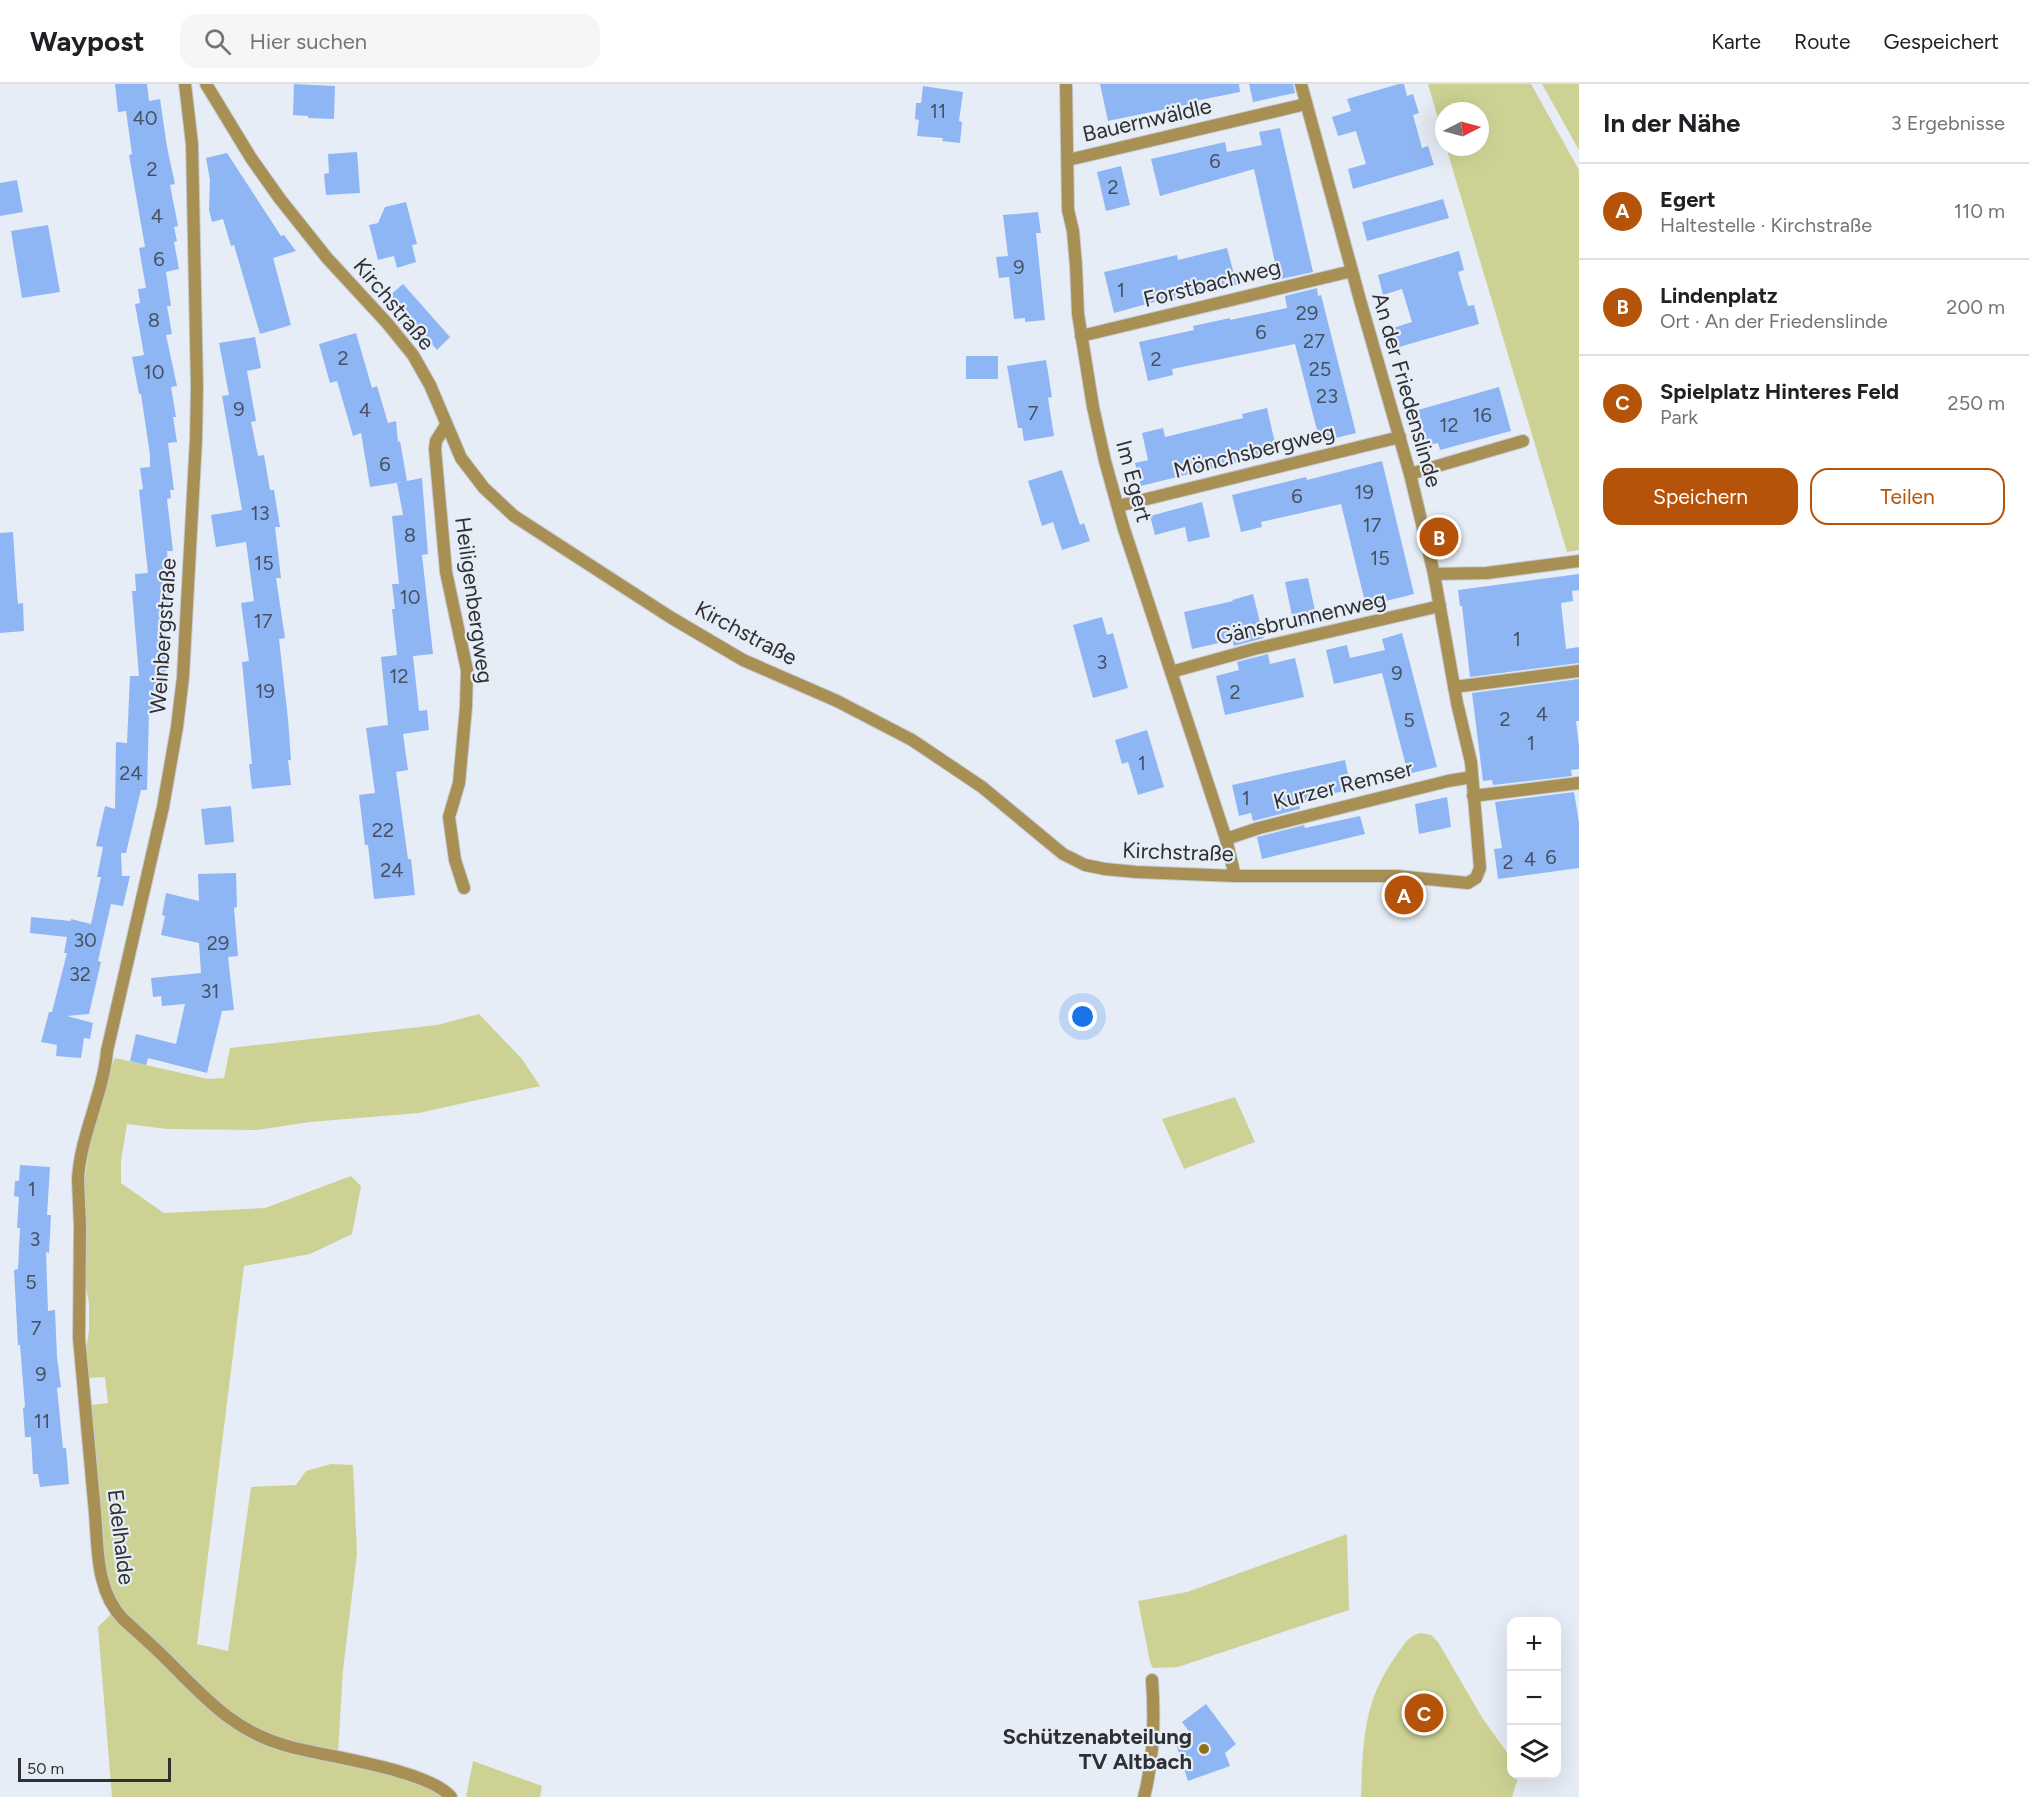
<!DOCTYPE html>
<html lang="de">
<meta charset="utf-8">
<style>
:root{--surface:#fff;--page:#f6f6f6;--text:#202124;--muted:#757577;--line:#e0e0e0;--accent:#b45309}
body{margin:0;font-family:Figtree,sans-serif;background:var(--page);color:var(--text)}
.controls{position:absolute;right:18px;bottom:18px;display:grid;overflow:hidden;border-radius:12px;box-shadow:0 6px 24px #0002}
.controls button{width:54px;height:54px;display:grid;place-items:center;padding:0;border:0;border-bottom:2px solid var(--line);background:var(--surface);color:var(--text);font:30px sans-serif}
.compass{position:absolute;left:1435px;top:18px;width:54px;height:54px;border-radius:50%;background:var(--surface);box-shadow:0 6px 24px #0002;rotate:84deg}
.scale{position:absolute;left:18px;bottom:15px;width:153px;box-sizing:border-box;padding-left:6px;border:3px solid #2e3033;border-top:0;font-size:16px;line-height:21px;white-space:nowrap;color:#2e3033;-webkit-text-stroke:4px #e7edf6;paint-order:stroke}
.you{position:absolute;left:1083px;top:933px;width:21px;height:21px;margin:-15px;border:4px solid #fff;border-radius:50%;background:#1a73e8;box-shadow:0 0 0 9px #1a73e833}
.badge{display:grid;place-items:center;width:39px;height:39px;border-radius:50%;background:var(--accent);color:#fff;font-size:20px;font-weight:700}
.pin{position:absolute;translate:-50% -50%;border:3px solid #fff;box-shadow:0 2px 6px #0006}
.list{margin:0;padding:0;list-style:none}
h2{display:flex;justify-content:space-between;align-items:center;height:78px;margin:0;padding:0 24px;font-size:26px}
h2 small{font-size:20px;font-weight:400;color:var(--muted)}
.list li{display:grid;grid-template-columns:39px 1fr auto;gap:18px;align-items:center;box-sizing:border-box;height:96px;padding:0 24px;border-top:2px solid var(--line)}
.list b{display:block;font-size:22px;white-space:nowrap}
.list p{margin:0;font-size:20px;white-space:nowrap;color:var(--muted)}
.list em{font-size:20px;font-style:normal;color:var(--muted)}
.actions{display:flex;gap:12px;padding:18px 24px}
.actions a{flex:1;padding:14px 0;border:2px solid var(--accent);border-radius:18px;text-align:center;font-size:21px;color:var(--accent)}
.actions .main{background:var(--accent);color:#fff}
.icon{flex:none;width:33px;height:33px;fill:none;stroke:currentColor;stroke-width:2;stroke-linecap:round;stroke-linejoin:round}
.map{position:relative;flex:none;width:1579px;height:1713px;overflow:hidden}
header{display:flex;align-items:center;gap:36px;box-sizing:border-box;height:84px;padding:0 30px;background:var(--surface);border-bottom:2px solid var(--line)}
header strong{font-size:28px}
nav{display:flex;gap:33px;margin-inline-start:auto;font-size:21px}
.search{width:420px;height:54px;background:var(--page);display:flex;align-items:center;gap:15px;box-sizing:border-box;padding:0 21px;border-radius:18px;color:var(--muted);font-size:22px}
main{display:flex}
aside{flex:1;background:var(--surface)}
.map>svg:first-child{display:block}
.green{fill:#cdd294}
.building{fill:#8fb6f4}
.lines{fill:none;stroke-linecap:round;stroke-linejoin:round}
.service-casing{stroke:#c6cbd3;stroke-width:14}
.minor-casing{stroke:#c6cbd3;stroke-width:14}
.service{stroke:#a89055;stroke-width:12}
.minor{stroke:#a89055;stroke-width:12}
.poi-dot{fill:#927219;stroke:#e7edf6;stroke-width:2}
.labels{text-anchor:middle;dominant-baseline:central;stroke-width:4.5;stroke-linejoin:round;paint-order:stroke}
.number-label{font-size:20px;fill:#465263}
.street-label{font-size:22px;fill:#2e3033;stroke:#e7edf6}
.poi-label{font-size:22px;font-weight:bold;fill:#2e3033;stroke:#e7edf6;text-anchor:end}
</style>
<header>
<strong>Waypost</strong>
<div class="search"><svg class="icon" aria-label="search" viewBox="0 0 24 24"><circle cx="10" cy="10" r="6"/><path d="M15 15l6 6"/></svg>Hier suchen</div>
<nav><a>Karte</a><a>Route</a><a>Gespeichert</a></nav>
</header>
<main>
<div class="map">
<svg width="1579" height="1713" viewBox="0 0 1579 1713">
<rect width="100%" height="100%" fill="#e7edf6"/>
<g class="green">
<path d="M 1428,0 L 1531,0 L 1579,86 L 1579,466 L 1567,468 L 1446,63 L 1480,63 L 1480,27 L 1444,27 L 1444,55 Z"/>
<path d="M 1542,0 L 1579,0 L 1579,66 Z"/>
<path d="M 479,930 L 522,975 L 540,1002 L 419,1029 L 310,1038 L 257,1046 L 167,1045 L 127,1040 L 121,1077 L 121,1099 L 164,1129 L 265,1124 L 351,1092 L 361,1102 L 352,1150 L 310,1170 L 244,1182 L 197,1560 L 228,1567 L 251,1403 L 296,1401 L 306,1387 L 331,1380 L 353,1381 L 357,1470 L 343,1586 L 338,1669 L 383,1688 L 426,1702 L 442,1713 L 112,1713 L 98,1543 L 119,1522 L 108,1499 L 105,1483 L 91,1321 L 108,1319 L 105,1293 L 88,1294 L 86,1268 L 89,1245 L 89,1220 L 85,1196 L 84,1102 L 89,1064 L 110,985 L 115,974 L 208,995 L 224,994 L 230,964 L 437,941 Z"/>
<path d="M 1235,1013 L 1255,1058 L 1184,1085 L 1162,1035 Z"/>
<path d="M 1347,1450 L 1349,1526 L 1178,1583 L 1153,1584 L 1150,1578 L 1138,1517 L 1187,1508 Z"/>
<path d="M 1421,1549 L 1431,1551 L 1438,1558 L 1483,1635 L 1511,1674 L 1512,1690 L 1519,1691 L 1512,1713 L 1361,1713 C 1363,1655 1363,1615 1400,1566 C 1406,1558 1411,1550 1421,1549 Z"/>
<path d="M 473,1677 L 542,1702 L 540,1713 L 466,1713 Z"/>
</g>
<g class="building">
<path d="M 115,0 L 147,0 L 149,17 L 160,15 L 167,63 L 175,100 L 170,101 L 178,142 L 174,143 L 177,157 L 174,158 L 179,185 L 166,188 L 171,222 L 167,222 L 172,250 L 166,251 L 177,302 L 171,303 L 176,333 L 173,333 L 177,358 L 168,359 L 174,406 L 170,406 L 171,414 L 167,415 L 173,467 L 167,467 L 171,518 L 163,519 L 167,567 L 163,629 L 149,628 L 147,706 L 141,706 L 126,769 L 121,769 L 122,792 L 130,792 L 123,822 L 111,820 L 98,877 L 101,878 L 89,930 L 67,932 L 93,939 L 90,955 L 84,954 L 81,974 L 56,972 L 57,961 L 41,958 L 49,928 L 52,928 L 67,869 L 64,869 L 67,853 L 30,849 L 31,833 L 71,837 L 71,835 L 91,840 L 101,793 L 97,793 L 103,763 L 96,762 L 105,722 L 115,725 L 116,658 L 127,659 L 130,592 L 139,592 L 132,507 L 136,507 L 135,490 L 148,489 L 139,406 L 143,405 L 140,384 L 150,383 L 150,371 L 141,310 L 139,310 L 132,273 L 144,271 L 135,220 L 140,219 L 138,205 L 146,204 L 139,164 L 145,163 L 129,71 L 132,70 L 126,27 L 118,28 Z"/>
<path d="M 294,0 L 335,2 L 334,35 L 308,34 L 308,32 L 293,31 Z"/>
<path d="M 1100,0 L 1239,0 L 1240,8 L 1190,18 L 1190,20 L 1108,37 Z"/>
<path d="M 1249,0 L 1293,0 L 1295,9 L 1253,18 Z"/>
<path d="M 1399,0 L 1404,0 L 1407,12 L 1413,10 L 1419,29 L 1413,31 L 1422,64 L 1428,62 L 1434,81 L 1353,105 L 1348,85 L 1366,80 L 1356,47 L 1338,52 L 1332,33 L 1351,27 L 1347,15 Z"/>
<path d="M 923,2 L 963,8 L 959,37 L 962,38 L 960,59 L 942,57 L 943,54 L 917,52 L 919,36 L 915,35 L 916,19 L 921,19 Z"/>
<path d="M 1280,44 L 1313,188 L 1281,195 L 1280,192 L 1278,192 L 1254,85 L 1160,112 L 1151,75 L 1225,58 L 1227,68 L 1262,61 L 1259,48 Z"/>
<path d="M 357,68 L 360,109 L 326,111 L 324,90 L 329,89 L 328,70 Z"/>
<path d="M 227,69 L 281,152 L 284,151 L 296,167 L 273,174 L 291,241 L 260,250 L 234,161 L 231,162 L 223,135 L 212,138 L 209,126 L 210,96 L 206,74 Z"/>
<path d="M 1121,82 L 1130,121 L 1106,127 L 1097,88 Z"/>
<path d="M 17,96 L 23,128 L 0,132 L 0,99 Z"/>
<path d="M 1443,115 L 1449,134 L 1367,157 L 1362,138 Z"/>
<path d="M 406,118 L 417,160 L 412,161 L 416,178 L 397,184 L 394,172 L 378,176 L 369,141 L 378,139 L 385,123 Z"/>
<path d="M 1038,128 L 1041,149 L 1036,149 L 1045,236 L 1025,238 L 1025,234 L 1014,235 L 1009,193 L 999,194 L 996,173 L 1008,172 L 1003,131 Z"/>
<path d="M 48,141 L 60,208 L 22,214 L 11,147 Z"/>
<path d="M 1227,164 L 1237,201 L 1166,218 L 1165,215 L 1114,229 L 1104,188 L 1177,171 L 1178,176 Z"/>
<path d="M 1459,167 L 1464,186 L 1458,188 L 1468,222 L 1474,221 L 1479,240 L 1399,263 L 1393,244 L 1412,238 L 1402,205 L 1383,211 L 1378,191 Z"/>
<path d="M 403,200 L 450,253 L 437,266 L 389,212 Z"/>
<path d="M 1317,204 L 1318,212 L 1321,211 L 1356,349 L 1320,358 L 1295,260 L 1172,285 L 1173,291 L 1148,297 L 1139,258 L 1194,246 L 1193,242 L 1230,234 L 1230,236 L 1287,224 L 1285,212 Z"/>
<path d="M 356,249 L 372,304 L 377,302 L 388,339 L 396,337 L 398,358 L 400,357 L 407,397 L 422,394 L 428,470 L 422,471 L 433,570 L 413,572 L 419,627 L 427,626 L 429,646 L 403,650 L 408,686 L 396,688 L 408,775 L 411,775 L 415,811 L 374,815 L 368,761 L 365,761 L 359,711 L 375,709 L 366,644 L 388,641 L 381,573 L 397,571 L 392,525 L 395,525 L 392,500 L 399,500 L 392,432 L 403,431 L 397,399 L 402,398 L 370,403 L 361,349 L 353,352 L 337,297 L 330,299 L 319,260 Z"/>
<path d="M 255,253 L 261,284 L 247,287 L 256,337 L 251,338 L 258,372 L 264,371 L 270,406 L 274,406 L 280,443 L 275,443 L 281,494 L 276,494 L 285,554 L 279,555 L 288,635 L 291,676 L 288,676 L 291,701 L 252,705 L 249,680 L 252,680 L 242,578 L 249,577 L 241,519 L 254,517 L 246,458 L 216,463 L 211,431 L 242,426 L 222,312 L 229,311 L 219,259 Z"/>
<rect x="966" y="272" width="32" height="23"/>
<path d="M 1046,276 L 1052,313 L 1048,314 L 1054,352 L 1024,357 L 1022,344 L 1018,344 L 1007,282 Z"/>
<path d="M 1499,303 L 1511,347 L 1440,366 L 1438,359 L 1427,361 L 1418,326 Z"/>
<path d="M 1267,324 L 1277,368 L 1141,402 L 1135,379 L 1148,376 L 1142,349 L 1163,344 L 1165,353 L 1243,334 L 1242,330 Z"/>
<path d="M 1382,377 L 1414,510 L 1366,522 L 1341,420 L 1261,438 L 1262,443 L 1241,448 L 1232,411 L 1306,393 L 1307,396 Z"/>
<path d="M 1062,386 L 1080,441 L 1084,439 L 1090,457 L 1062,466 L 1053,438 L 1042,442 L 1028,397 Z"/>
<path d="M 1202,418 L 1210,453 L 1188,458 L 1185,443 L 1155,451 L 1150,432 Z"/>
<path d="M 13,448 L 17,509 L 18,520 L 23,519 L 24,547 L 0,549 L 0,449 Z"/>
<path d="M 1579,490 L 1579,506 L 1572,507 L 1573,517 L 1561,519 L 1566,565 L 1579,563 L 1579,579 L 1470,593 L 1462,522 L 1460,522 L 1458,506 Z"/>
<path d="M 1308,494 L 1317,536 L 1294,541 L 1285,498 Z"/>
<path d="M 1253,510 L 1264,554 L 1234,562 L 1232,556 L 1192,565 L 1184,528 L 1233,517 L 1232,516 Z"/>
<path d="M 1102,533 L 1107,551 L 1113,549 L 1128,604 L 1093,614 L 1073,541 Z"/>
<path d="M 1402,549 L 1437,683 L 1408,690 L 1382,589 L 1334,600 L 1326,566 L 1347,561 L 1350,574 L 1385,566 L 1382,555 Z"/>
<path d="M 1268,570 L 1270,580 L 1295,574 L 1304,613 L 1225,631 L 1216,592 L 1239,586 L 1237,578 Z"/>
<path d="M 1579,595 L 1579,637 L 1576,637 L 1579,662 L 1579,685 L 1571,686 L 1572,692 L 1493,701 L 1492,696 L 1483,697 L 1472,609 Z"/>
<path d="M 1147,646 L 1164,703 L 1138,711 L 1128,678 L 1122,680 L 1115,656 Z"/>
<path d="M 1345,676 L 1351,705 L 1299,718 L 1300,725 L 1253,737 L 1251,729 L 1239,732 L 1232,701 Z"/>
<path d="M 1574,708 L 1579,739 L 1579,784 L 1498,795 L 1494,765 L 1502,764 L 1495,718 Z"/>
<path d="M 1447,713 L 1451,743 L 1419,750 L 1415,720 Z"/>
<path d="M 231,722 L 234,758 L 205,761 L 201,725 Z"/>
<path d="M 1360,732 L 1365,750 L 1262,775 L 1257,753 L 1304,741 L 1305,744 Z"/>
<path d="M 236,789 L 237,823 L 234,824 L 238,872 L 228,873 L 234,926 L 222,927 L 207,989 L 148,974 L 146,981 L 130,977 L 136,950 L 176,960 L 185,920 L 162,922 L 161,912 L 153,913 L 151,894 L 201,889 L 199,859 L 161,851 L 165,832 L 162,831 L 166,809 L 199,817 L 198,790 Z"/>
<path d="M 20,1081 L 50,1083 L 47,1131 L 51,1131 L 49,1169 L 46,1168 L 48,1227 L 55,1226 L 57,1273 L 61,1303 L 57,1304 L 63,1364 L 66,1364 L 69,1400 L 40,1403 L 38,1390 L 33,1390 L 31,1353 L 25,1353 L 23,1324 L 25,1323 L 20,1261 L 18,1261 L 14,1186 L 18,1185 L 20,1144 L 17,1144 L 19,1113 L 14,1112 L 15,1097 L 19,1097 Z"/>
<path d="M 1206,1620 L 1236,1660 L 1225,1669 L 1230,1682 L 1188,1697 L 1176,1660 L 1190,1649 L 1182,1638 Z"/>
</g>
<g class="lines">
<g class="service-casing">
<g id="service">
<path d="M 78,1096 C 80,1052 103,1011 107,967"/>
<path d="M 95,1429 C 98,1465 96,1507 123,1535 C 137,1548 152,1561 166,1575 C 205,1614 235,1649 291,1663 C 328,1673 429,1686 451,1713"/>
<path d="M 1144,1713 C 1154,1674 1155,1636 1152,1596"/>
</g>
</g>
<g class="minor-casing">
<g id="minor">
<path d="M 206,0 L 251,74 L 280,115 L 327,174 L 387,239 L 413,271 L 430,301 L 461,374 L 484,404 L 514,432 L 670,533 L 743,576 L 837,617 L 912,656 L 982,703 L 1063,770 L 1085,781 L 1105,785 L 1136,788 L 1235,792 L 1396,792 L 1468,799 L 1476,794 L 1480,784 L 1471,678 L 1457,619 L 1434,490 L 1410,390 L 1360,216 L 1301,0"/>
<path d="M 1066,0 L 1068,126 L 1073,147 L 1076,182 L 1078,230 L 1093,323 L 1105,377 L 1123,442 L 1226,755 L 1235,792"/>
<path d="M 1068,76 L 1306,20"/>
<path d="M 1081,252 L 1352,187"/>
<path d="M 446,341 L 436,357 L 435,365 L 446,488 L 467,586 L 466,623 L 459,699 L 449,733 L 455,776 L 464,804"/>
<path d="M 1410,390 L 1523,357"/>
<path d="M 1118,422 L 1400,353"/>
<path d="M 1434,490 L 1487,489 L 1579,477"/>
<path d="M 1171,588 L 1254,565 L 1440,522"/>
<path d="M 1454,603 L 1579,587"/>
<path d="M 1473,712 L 1579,699"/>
<path d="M 1226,755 L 1259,744 L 1448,697 L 1472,693"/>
<path d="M 107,967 L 163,723 L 177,643 L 183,593 L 196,355 L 197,303 L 192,60 L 185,0"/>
<path d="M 78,1096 L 80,1142 L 79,1254 L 95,1429"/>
</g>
</g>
<use href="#service" class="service"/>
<use href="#minor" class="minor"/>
</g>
<circle class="poi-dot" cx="1204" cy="1665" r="6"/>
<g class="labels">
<g class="number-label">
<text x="938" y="27">11</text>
<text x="145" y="34">40</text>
<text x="1215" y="77">6</text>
<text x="152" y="85">2</text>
<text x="1113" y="103">2</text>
<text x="157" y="132">4</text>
<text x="159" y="175">6</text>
<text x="1019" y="183">9</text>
<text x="1121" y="206">1</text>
<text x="1307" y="229">29</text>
<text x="154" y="236">8</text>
<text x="1261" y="248">6</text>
<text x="1314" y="257">27</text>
<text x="343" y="274">2</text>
<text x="1156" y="275">2</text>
<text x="1320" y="285">25</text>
<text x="154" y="288">10</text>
<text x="1327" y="312">23</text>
<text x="239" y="325">9</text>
<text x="365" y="326">4</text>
<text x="1033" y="329">7</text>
<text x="1482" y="331">16</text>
<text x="1449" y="341">12</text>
<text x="385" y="380">6</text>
<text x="1364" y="408">19</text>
<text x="1297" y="412">6</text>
<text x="260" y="429">13</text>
<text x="1372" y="441">17</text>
<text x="410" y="451">8</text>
<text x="1380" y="474">15</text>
<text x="264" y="479">15</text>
<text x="410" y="513">10</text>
<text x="263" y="537">17</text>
<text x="1517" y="555">1</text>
<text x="1102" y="578">3</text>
<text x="1397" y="589">9</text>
<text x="399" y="592">12</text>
<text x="265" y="607">19</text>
<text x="1235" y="608">2</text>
<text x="1542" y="630">4</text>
<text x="1505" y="635">2</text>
<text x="1409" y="636">5</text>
<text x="1531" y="659">1</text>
<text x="1142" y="679">1</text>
<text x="131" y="689">24</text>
<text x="1246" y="714">1</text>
<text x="383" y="746">22</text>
<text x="1551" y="773">6</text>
<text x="1530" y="775">4</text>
<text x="1508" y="778">2</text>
<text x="392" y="786">24</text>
<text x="85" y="856">30</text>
<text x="218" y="859">29</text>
<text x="80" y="890">32</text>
<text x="210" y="907">31</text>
<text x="32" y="1105">1</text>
<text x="35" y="1155">3</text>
<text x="31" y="1198">5</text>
<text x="36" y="1244">7</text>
<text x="41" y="1290">9</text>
<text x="42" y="1337">11</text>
</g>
<g class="street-label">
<text transform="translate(1147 36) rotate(-13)">Bauernwäldle</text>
<text transform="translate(1212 199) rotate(-14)">Forstbachweg</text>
<text transform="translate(394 220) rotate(50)">Kirchstraße</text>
<text transform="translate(1407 306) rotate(74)">An der Friedenslinde</text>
<text transform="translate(1254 367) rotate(-14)">Mönchsbergweg</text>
<text transform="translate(1134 397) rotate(75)">Im Egert</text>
<text transform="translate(474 516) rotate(82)">Heiligenbergweg</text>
<text transform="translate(1301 534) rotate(-13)">Gänsbrunnenweg</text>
<text transform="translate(746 549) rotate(28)">Kirchstraße</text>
<text transform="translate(163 552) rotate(-86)">Weinbergstraße</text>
<text transform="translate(1343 701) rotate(-14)">Kurzer Remser</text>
<text transform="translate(1178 768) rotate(2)">Kirchstraße</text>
<text transform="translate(121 1453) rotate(83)">Edelhalde</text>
</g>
<g class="poi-label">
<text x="1192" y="1652">Schützenabteilung<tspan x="1192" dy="25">TV Altbach</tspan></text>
</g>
</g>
</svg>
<div class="controls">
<button>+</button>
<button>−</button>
<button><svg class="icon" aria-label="layers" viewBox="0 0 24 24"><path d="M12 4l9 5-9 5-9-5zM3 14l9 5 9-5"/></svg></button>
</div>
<svg class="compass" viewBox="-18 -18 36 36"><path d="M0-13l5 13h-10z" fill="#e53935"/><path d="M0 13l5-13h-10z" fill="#757577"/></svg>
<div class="scale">50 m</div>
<div class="you"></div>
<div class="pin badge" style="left:1404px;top:811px">A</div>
<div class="pin badge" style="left:1439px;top:453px">B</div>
<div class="pin badge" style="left:1424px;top:1629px">C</div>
</div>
<aside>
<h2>In der Nähe<small>3 Ergebnisse</small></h2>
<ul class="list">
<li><span class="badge">A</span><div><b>Egert</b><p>Haltestelle · Kirchstraße</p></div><em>110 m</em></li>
<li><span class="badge">B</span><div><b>Lindenplatz</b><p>Ort · An der Friedenslinde</p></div><em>200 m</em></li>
<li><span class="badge">C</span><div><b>Spielplatz Hinteres Feld</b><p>Park</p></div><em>250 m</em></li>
</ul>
<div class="actions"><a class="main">Speichern</a><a>Teilen</a></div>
</aside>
</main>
